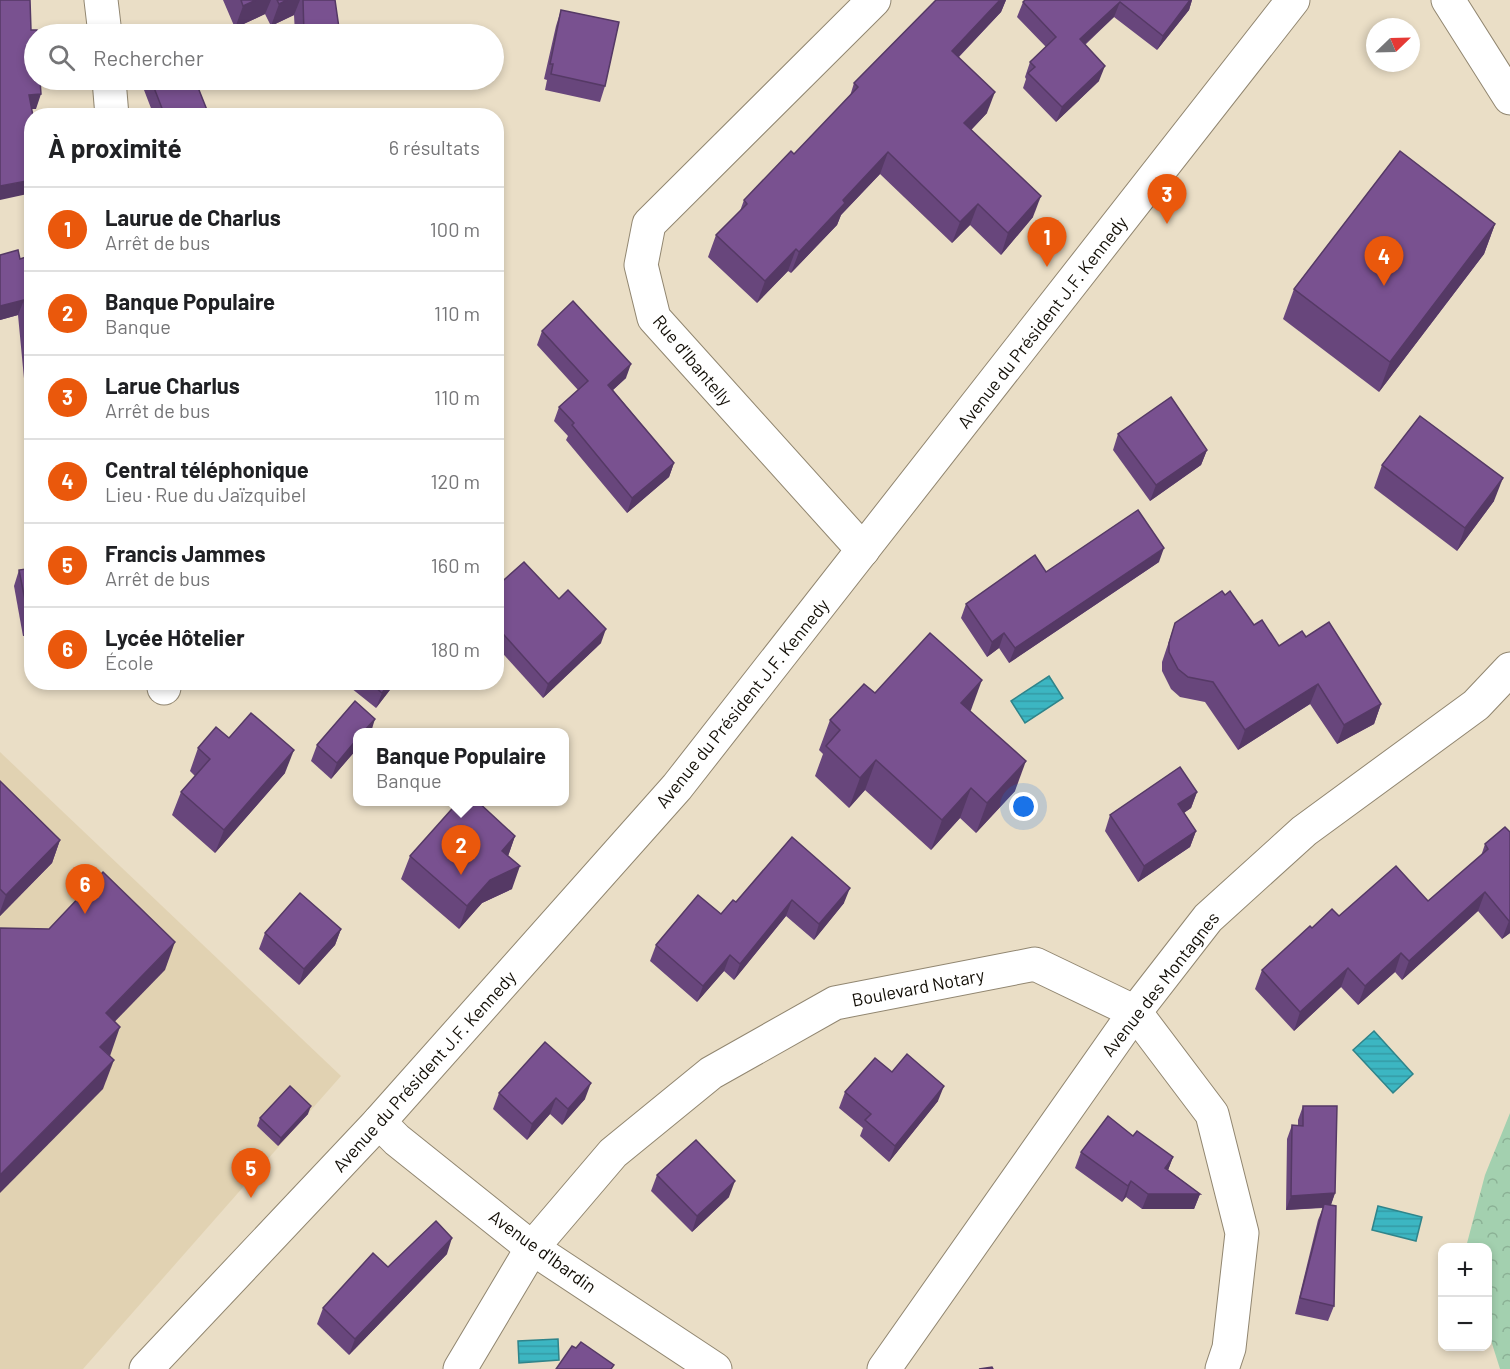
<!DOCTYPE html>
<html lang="fr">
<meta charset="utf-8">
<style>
:root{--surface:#fff;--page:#f2f2f2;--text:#202124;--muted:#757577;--line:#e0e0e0;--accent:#ea580c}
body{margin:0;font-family:Barlow,sans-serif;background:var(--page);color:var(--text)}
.controls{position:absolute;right:18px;bottom:18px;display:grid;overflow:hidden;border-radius:12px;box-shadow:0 3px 9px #0003}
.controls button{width:54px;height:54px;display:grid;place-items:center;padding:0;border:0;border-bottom:2px solid var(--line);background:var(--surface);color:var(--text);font:30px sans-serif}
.compass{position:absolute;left:1366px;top:18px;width:54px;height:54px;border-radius:50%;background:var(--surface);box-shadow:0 3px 9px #0003;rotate:67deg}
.you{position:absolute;left:1024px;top:807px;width:21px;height:21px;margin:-15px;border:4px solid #fff;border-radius:50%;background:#1a73e8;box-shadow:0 0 0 9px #1a73e833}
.badge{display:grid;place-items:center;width:39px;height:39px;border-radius:50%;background:var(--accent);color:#fff;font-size:20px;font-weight:700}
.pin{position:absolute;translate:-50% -50px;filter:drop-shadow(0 2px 3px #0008)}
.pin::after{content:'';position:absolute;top:32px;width:21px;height:18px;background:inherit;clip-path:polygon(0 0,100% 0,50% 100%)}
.popup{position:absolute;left:353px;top:728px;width:216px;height:78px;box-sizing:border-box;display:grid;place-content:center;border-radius:12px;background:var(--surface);filter:drop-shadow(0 2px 4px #0005);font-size:20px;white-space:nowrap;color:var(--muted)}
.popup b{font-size:22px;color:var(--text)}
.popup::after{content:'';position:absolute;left:50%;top:100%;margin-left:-12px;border:12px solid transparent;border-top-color:var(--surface)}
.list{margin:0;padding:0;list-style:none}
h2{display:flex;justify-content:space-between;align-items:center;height:78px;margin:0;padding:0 24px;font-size:26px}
h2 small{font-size:20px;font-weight:400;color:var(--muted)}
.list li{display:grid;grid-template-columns:39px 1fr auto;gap:18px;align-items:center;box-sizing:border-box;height:84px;padding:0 24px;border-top:2px solid var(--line)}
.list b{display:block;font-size:22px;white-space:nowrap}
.list p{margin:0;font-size:20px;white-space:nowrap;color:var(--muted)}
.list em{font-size:20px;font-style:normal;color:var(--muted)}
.icon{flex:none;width:33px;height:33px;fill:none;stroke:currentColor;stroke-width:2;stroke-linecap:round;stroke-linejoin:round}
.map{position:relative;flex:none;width:1510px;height:1369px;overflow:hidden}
.search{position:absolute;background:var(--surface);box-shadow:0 3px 9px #0003;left:24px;top:24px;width:480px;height:66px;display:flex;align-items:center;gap:15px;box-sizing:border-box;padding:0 21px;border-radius:33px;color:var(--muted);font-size:22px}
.panel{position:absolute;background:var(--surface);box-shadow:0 3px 9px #0003;left:24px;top:108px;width:480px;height:582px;border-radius:24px}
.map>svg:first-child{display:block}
.built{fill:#e1d2b2}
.park{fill:url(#park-crowns)}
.water{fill:url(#water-rules);stroke:#2f848a;stroke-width:1.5}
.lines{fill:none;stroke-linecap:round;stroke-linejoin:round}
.minor-casing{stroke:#918670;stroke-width:35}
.minor{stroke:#fff;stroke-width:33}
.wall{fill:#68467c}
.shaded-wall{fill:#553965}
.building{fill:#795190;stroke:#553965;stroke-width:1.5}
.labels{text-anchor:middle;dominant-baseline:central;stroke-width:5;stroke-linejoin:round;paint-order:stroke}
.street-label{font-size:18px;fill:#120e06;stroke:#fff}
</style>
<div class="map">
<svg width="1510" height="1369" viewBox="0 0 1510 1369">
<defs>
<pattern id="park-crowns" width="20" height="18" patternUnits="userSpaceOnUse" patternTransform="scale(1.5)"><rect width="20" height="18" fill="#a3d0af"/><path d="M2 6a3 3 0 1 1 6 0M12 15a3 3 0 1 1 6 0" fill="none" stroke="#8bb195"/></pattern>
<pattern id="water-rules" width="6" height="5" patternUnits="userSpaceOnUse" patternTransform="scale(1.5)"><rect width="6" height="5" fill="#3cb6c2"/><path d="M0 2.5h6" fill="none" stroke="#349ba5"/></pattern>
</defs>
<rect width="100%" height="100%" fill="#eadec6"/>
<path class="built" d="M 0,752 L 341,1076 L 83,1369 L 0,1369 Z"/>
<path class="park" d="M 1510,1113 L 1510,1369 L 1500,1369 L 1488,1331 L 1488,1248 L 1466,1247 L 1485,1175 Z"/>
<g class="water">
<path d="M 1049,676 L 1063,698 L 1025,723 L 1011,701 Z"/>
<path d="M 1374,1031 L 1413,1074 L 1393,1093 L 1353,1050 Z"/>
<path d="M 1378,1206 L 1422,1217 L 1416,1241 L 1372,1230 Z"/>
<path d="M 558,1339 L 559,1360 L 519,1363 L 518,1341 Z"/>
</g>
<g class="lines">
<g class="minor-casing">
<g id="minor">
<path d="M 101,0 L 105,34"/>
<path d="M 1448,0 L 1510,98"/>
<path d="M 109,80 L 112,116"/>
<path d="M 863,550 L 654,318 L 641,265 L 649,224 L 874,0"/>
<path d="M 164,682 L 164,688"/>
<path d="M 379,1122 L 397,1140 L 532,1248 L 715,1369"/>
<path d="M 146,1369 L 379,1122 L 677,787 L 1293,0"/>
<path d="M 460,1369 L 532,1248 L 613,1153 L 711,1073 L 835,1003 L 1035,964 L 1135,1012 L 1212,1114 L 1242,1233 L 1229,1348 L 1222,1369"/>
<path d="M 884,1369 L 1135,1012 L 1208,918 L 1304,831 L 1476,705 L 1510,669"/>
</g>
</g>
<use href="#minor" class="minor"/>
</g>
<g class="wall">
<path d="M 223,0 L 335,0 L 339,28 L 337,34 L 295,34 L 294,15 L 271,26 L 265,14 L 235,28 Z"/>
<path d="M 936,0 L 1006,0 L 1001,12 L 959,57 L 987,113 L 971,130 L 1033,217 L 1001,255 L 970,225 L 952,243 L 880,174 L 841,215 L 837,225 L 791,273 L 788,271 L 757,303 L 708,257 L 716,235 L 740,211 L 744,200 L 794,154 L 850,96 L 854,83 Z"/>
<path d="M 1192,0 L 1189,10 L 1157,50 L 1114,17 L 1085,45 L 1099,81 L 1056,122 L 1023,88 L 1026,79 L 1025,77 L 1030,62 L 1046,47 L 1017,17 L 1023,2 Z"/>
<path d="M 561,10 L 605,86 L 600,102 L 545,90 L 547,80 L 544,79 L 556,26 Z"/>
<path d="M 148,80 L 195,80 L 209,115 L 224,116 L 154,116 L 144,90 Z"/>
<path d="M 1495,224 L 1484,254 L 1379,392 L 1283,319 L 1294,289 Z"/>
<path d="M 0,255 L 20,259 L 32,255 L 32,442 L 30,442 L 18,315 L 0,320 Z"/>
<path d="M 542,331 L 626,378 L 613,390 L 674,463 L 669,477 L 627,513 L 566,440 L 568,436 L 554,421 L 559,407 L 578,390 L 537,345 Z"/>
<path d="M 1118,434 L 1207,450 L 1201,465 L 1150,501 L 1113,450 Z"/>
<path d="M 1382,465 L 1494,501 L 1457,551 L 1374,488 Z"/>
<path d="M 1159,562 L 1009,663 L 999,648 L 987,657 L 961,618 L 966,604 L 1046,572 Z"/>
<path d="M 32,568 L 32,634 L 23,636 L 14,586 L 19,570 Z"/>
<path d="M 496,587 L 559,599 L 601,643 L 543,698 L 496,646 Z"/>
<path d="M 1225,595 L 1254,625 L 1279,646 L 1306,637 L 1381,704 L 1374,724 L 1337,744 L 1310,704 L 1238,750 L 1205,702 L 1180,697 L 1171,689 L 1162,671 L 1162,662 L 1175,623 Z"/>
<path d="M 346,682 L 396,682 L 376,708 L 346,684 Z"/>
<path d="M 875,693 L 971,710 L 970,711 L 1015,791 L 976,833 L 960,818 L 931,850 L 865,790 L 849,808 L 815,776 L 823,754 L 819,750 L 830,720 Z"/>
<path d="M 371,732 L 331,779 L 311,761 L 317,745 Z"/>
<path d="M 229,738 L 285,773 L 215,853 L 172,815 L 181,792 L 195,776 L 190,771 L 198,748 Z"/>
<path d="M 0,781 L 60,840 L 52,863 L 0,916 Z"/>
<path d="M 1197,792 L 1191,808 L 1184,813 L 1196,831 L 1190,847 L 1138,882 L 1105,831 L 1110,815 Z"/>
<path d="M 1505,827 L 1510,933 L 1502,939 L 1478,911 L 1402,980 L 1395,972 L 1358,1005 L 1341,987 L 1294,1031 L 1255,989 L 1262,970 L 1312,928 L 1339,916 L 1428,901 L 1481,856 L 1485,844 Z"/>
<path d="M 515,836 L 508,856 L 512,889 L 482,903 L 459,929 L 401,879 L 410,856 Z"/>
<path d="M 792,837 L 844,903 L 814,940 L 786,916 L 734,980 L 724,971 L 697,1002 L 650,961 L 656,945 L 721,914 L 736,902 Z"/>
<path d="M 341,929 L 335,945 L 299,985 L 259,949 L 265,933 Z"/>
<path d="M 892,1072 L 938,1101 L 889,1162 L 860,1136 L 863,1128 L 839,1108 L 845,1092 Z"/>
<path d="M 499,1093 L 585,1099 L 562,1125 L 550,1114 L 527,1140 L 493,1109 Z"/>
<path d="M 1303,1106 L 1335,1193 L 1331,1205 L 1334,1306 L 1328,1321 L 1295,1314 L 1318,1220 L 1323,1208 L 1286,1210 L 1287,1139 L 1292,1125 L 1298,1125 L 1298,1120 Z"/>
<path d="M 308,1114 L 278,1146 L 257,1126 L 260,1118 Z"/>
<path d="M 1133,1136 L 1173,1157 L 1168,1170 L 1200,1194 L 1194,1209 L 1142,1209 L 1126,1197 L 1122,1202 L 1075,1168 L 1081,1152 Z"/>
<path d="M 657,1175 L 729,1197 L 692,1232 L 651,1191 Z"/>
<path d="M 447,1254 L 349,1355 L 317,1324 L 323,1308 L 388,1267 Z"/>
</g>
<g class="shaded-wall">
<path d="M 256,0 L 271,0 L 265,14 L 235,28 L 243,6 Z"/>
<path d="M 287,0 L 300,0 L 294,15 L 271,26 L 279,4 Z"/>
<path d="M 1000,0 L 1006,0 L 1001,12 L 944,72 L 952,51 Z"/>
<path d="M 1190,0 L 1192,0 L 1189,10 L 1157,50 L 1163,36 Z"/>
<path d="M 1120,2 L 1114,17 L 1074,54 L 1080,39 Z"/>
<path d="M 1105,66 L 1099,81 L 1056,122 L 1062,107 Z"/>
<path d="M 995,92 L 987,113 L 957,145 L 964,123 Z"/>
<path d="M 41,94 L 36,109 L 24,109 L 29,95 Z"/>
<path d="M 888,152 L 880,174 L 841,215 L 837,225 L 791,273 L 799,252 L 843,200 Z"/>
<path d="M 32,180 L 32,193 L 0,200 L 0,186 Z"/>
<path d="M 1041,196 L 1033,217 L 1001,255 L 1008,233 Z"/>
<path d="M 978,204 L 970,225 L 952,243 L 960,222 Z"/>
<path d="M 1495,224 L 1484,254 L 1379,392 L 1390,362 Z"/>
<path d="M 796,249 L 788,271 L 757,303 L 765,281 Z"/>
<path d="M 24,300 L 18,315 L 0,320 L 0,306 Z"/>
<path d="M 631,364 L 626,378 L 603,399 L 608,385 Z"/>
<path d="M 1207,450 L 1201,465 L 1150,501 L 1156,485 Z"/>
<path d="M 674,463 L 669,477 L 627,513 L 632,498 Z"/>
<path d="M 1503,478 L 1494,501 L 1457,551 L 1465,528 Z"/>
<path d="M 1164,548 L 1159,562 L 1009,663 L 1015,648 Z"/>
<path d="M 32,619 L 32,634 L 23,636 L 29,620 Z"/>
<path d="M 606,629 L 601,643 L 543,698 L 548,684 Z"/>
<path d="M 1004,633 L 999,648 L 987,657 L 992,642 Z"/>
<path d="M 982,680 L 971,710 L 950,732 L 961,703 Z"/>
<path d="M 390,682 L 396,682 L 376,708 L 382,693 Z"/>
<path d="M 1318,684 L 1310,704 L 1238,750 L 1245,730 Z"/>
<path d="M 1381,704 L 1374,724 L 1337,744 L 1344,725 Z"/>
<path d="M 375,719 L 371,732 L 363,732 Z"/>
<path d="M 357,739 L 357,749 L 331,779 L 337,763 Z"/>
<path d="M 294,750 L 285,773 L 215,853 L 224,830 Z"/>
<path d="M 876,760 L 865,790 L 849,808 L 860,778 Z"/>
<path d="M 1026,761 L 1015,791 L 976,833 L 987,803 Z"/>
<path d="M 971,788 L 960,818 L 931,850 L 942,820 Z"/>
<path d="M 1197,792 L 1191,808 L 1173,820 L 1178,804 Z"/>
<path d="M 1196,831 L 1190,847 L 1138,882 L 1144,866 Z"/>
<path d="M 515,836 L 507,859 L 502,851 Z"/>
<path d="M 60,840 L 52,863 L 0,916 L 0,912 L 6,895 Z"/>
<path d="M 520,866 L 512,889 L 482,903 L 459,929 L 467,906 L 490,880 Z"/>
<path d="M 850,888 L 844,903 L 814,940 L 819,924 Z"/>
<path d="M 1485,892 L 1478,911 L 1402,980 L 1409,961 Z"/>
<path d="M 792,900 L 786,916 L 734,980 L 740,964 Z"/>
<path d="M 1510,920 L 1510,933 L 1502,939 L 1509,921 Z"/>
<path d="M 341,929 L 335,945 L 299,985 L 304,969 Z"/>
<path d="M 175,942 L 165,970 L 95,1042 L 106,1013 Z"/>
<path d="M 1401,953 L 1395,972 L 1358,1005 L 1365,986 Z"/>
<path d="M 730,955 L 724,971 L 697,1002 L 703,986 Z"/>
<path d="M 1348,968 L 1341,987 L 1294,1031 L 1300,1012 Z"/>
<path d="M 120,1027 L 110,1056 L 100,1047 Z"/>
<path d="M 114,1060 L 103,1089 L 0,1193 L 0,1175 Z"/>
<path d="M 591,1083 L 585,1099 L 562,1125 L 568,1109 Z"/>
<path d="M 944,1086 L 938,1101 L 889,1162 L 895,1146 Z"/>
<path d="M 556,1098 L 550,1114 L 527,1140 L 532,1124 Z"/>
<path d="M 311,1106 L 308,1114 L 278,1146 L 281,1138 Z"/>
<path d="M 1173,1157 L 1167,1173 L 1165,1168 Z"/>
<path d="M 735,1181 L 729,1197 L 692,1232 L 697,1216 Z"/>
<path d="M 1131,1181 L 1126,1197 L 1122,1202 L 1128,1186 Z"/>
<path d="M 1335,1193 L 1330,1207 L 1286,1210 L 1291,1196 Z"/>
<path d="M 1148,1194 L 1200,1194 L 1194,1209 L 1142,1209 Z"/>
<path d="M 452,1238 L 447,1254 L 349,1355 L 355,1339 Z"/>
</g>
<g class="building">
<path d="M 0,0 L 30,0 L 31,30 L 37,30 L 37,34 L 34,34 L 34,80 L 40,80 L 41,94 L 29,95 L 33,116 L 32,116 L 32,180 L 0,186 Z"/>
<path d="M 241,0 L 256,0 L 243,6 Z"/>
<path d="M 277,0 L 287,0 L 279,4 Z"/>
<path d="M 303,0 L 335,0 L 339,28 L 337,28 L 337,34 L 304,34 Z"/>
<path d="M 936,0 L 1000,0 L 952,51 L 995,92 L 964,123 L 1041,196 L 1008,233 L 978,204 L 960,222 L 888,152 L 843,200 L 845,203 L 799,252 L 796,249 L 765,281 L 716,235 L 747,204 L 744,200 L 791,151 L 794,154 L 858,87 L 854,83 Z"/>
<path d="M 1025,0 L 1190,0 L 1163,36 L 1120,2 L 1080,39 L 1105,66 L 1062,107 L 1028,73 L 1035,67 L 1030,62 L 1056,37 L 1023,2 Z"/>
<path d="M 561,10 L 619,22 L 605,86 L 551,74 L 553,64 L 550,64 Z"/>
<path d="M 151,80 L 195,80 L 209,115 L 222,110 L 224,116 L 165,116 Z"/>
<path d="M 1400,151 L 1495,224 L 1390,362 L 1294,289 Z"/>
<path d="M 18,250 L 20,259 L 32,255 L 32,383 L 24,300 L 0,306 L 0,255 Z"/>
<path d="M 573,301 L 631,364 L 608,385 L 674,463 L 632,498 L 572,425 L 574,423 L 559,407 L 588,381 L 542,331 Z"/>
<path d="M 1171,397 L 1207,450 L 1156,485 L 1118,434 Z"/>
<path d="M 1420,416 L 1503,478 L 1465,528 L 1382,465 Z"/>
<path d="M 1138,510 L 1164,548 L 1015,648 L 1004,633 L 992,642 L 966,604 L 1035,555 L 1046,572 Z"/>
<path d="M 524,562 L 559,599 L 568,590 L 606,629 L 548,684 L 496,626 L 496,587 Z"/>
<path d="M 32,568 L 32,619 L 29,620 L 19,570 Z"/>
<path d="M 1222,591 L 1225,595 L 1230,591 L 1254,625 L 1262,620 L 1279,646 L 1302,631 L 1306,637 L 1329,622 L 1381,704 L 1344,725 L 1318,684 L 1245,730 L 1213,682 L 1188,677 L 1178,669 L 1169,652 L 1169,643 L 1175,623 Z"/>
<path d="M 930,633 L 982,680 L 961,703 L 1026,761 L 987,803 L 971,788 L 942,820 L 876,760 L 860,778 L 826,746 L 840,730 L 830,720 L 864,684 L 875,693 Z"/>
<path d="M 369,682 L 390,682 L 382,693 Z"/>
<path d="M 355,701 L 375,719 L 363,732 L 357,732 L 357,739 L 337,763 L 317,745 Z"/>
<path d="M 251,713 L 294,750 L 224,830 L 181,792 L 210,759 L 198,748 L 216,727 L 229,738 Z"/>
<path d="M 1180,767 L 1197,792 L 1178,804 L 1196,831 L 1144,866 L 1110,815 Z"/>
<path d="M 0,781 L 60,840 L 6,895 L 0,889 Z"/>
<path d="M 459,801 L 477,801 L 515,836 L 502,851 L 520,866 L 490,880 L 467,906 L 410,856 Z"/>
<path d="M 1505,827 L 1510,832 L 1510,920 L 1509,921 L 1485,892 L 1409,961 L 1401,953 L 1365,986 L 1348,968 L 1300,1012 L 1262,970 L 1310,926 L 1312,928 L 1332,909 L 1339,916 L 1396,866 L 1428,901 L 1488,849 L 1485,844 Z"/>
<path d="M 792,837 L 850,888 L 819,924 L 792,900 L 740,964 L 730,955 L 703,986 L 656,945 L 698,895 L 721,914 L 733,900 L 736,902 Z"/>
<path d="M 103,872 L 175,942 L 106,1013 L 120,1027 L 100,1047 L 114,1060 L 0,1175 L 0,928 L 49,929 Z"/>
<path d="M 300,893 L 341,929 L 304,969 L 265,933 Z"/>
<path d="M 545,1042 L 591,1083 L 568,1109 L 556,1098 L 532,1124 L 499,1093 Z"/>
<path d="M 907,1054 L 944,1086 L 895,1146 L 865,1120 L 871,1114 L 845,1092 L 875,1058 L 892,1072 Z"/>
<path d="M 290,1086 L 311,1106 L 281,1138 L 260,1118 Z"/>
<path d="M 1303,1106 L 1337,1106 L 1335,1193 L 1291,1196 L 1292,1125 L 1303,1126 Z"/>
<path d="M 1108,1116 L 1133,1136 L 1137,1131 L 1173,1157 L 1165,1168 L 1200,1194 L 1148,1194 L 1131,1181 L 1128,1186 L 1081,1152 Z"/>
<path d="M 696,1140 L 735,1181 L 697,1216 L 657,1175 Z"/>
<path d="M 1324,1204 L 1336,1206 L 1334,1306 L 1300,1298 Z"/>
<path d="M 436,1221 L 452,1238 L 355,1339 L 323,1308 L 373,1253 L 388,1267 Z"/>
<path d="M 581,1342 L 614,1365 L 611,1369 L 556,1369 L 572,1346 L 576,1348 Z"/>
<path d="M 992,1367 L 993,1369 L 979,1369 Z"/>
</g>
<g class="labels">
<g class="street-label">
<text transform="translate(1042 322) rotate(-52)">Avenue du Président J.F. Kennedy</text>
<text transform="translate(693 360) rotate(50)">Rue d'Ibantelly</text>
<text transform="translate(742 703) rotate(-51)">Avenue du Président J.F. Kennedy</text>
<text transform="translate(1160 984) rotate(-52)">Avenue des Montagnes</text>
<text transform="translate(918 987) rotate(-11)">Boulevard Notary</text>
<text transform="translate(424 1071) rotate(-48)">Avenue du Président J.F. Kennedy</text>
<text transform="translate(543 1251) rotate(36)">Avenue d'Ibardin</text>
</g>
</g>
</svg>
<div class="controls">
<button>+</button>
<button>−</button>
</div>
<svg class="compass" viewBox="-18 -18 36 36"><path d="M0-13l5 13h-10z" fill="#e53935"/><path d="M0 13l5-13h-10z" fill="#757577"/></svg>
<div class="you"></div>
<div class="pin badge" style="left:1047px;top:267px">1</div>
<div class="pin badge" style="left:461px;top:875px">2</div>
<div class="popup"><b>Banque Populaire</b>Banque</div>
<div class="pin badge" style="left:1167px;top:224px">3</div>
<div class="pin badge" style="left:1384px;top:286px">4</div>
<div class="pin badge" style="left:251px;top:1198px">5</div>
<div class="pin badge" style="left:85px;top:914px">6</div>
<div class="search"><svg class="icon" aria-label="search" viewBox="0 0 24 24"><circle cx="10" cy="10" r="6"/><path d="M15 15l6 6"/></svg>Rechercher</div>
<section class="panel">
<h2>À proximité<small>6 résultats</small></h2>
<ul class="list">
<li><span class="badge">1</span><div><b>Laurue de Charlus</b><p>Arrêt de bus</p></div><em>100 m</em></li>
<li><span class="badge">2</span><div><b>Banque Populaire</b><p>Banque</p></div><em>110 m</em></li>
<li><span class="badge">3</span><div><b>Larue Charlus</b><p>Arrêt de bus</p></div><em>110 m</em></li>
<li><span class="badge">4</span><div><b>Central téléphonique</b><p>Lieu · Rue du Jaïzquibel</p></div><em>120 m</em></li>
<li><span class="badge">5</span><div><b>Francis Jammes</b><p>Arrêt de bus</p></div><em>160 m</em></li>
<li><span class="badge">6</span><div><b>Lycée Hôtelier</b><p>École</p></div><em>180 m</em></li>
</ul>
</section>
</div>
